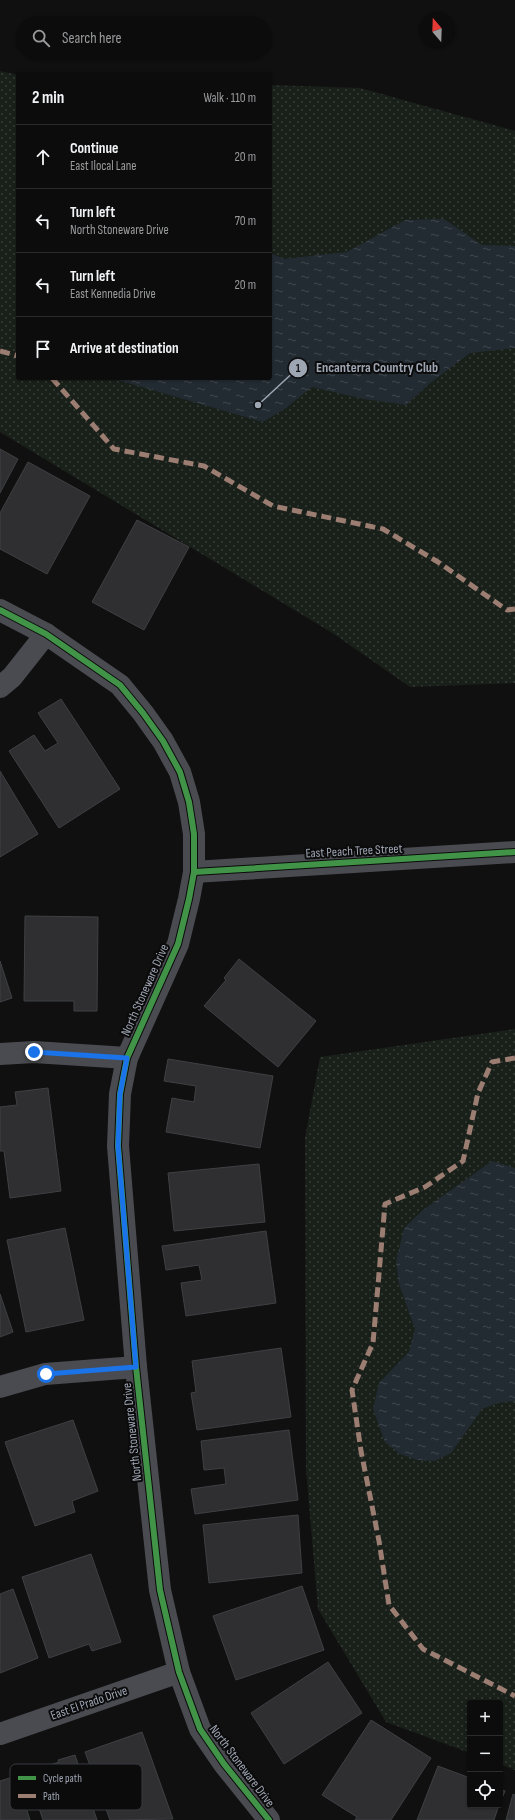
<!DOCTYPE html>
<meta charset="utf-8">
<style>
:root{--surface:#0c0c0c;--page:#1a1a1a;--text:#f1f3f6;--muted:#9a9b9d;--line:#2c2c2d}
body{margin:0;font-family:"Sofia Sans Condensed",sans-serif;background:var(--page);color:var(--text)}
.controls{position:absolute;right:12px;bottom:12px;display:grid;overflow:hidden;border-radius:4px;box-shadow:0 1px 3px #0004}
.controls button{width:36px;height:36px;display:grid;place-items:center;padding:0;border:0;border-bottom:1px solid var(--line);background:var(--surface);color:var(--text);font:20px sans-serif}
.compass{position:absolute;left:419px;top:12px;width:36px;height:36px;border-radius:50%;background:var(--surface);box-shadow:0 1px 3px #0004;rotate:341deg}
.stop{position:absolute;width:12px;height:12px;margin:-9px;border:3px solid #1a73e8;border-radius:50%;background:#fff}
.stop.end{background:#1a73e8;border-color:#fff;box-shadow:0 1px 4px #0008}
.list{margin:0;padding:0;list-style:none}
h2{display:flex;justify-content:space-between;align-items:center;height:52px;margin:0;padding:0 16px;font-size:17px}
h2 small{font-size:13px;font-weight:400;color:var(--muted)}
.list li{display:grid;grid-template-columns:26px 1fr auto;gap:12px;align-items:center;box-sizing:border-box;height:64px;padding:0 16px;border-top:1px solid var(--line)}
.list b{display:block;font-size:15px;white-space:nowrap}
.list p{margin:0;font-size:13px;white-space:nowrap;color:var(--muted)}
.list em{font-size:13px;font-style:normal;color:var(--muted)}
.icon{flex:none;width:22px;height:22px;fill:none;stroke:currentColor;stroke-width:2;stroke-linecap:round;stroke-linejoin:round}
.map{position:relative;flex:none;width:515px;height:1820px;overflow:hidden}
.search{position:absolute;background:var(--surface);box-shadow:0 1px 3px #0004;left:16px;top:16px;width:256px;height:44px;display:flex;align-items:center;gap:10px;box-sizing:border-box;padding:0 14px;border-radius:22px;color:var(--muted);font-size:15px}
.panel{position:absolute;background:var(--surface);box-shadow:0 1px 3px #0004;left:16px;top:72px;width:256px;height:308px;border-radius:4px}
.map>svg:first-child{display:block}
.grass{fill:url(#grass-dots)}
.water{fill:url(#water-ripples)}
.building{fill:#2f2f31;stroke:#3e4044}
.lines{fill:none;stroke-linecap:round;stroke-linejoin:round}
.street{stroke:#4a4b50;stroke-width:22}
.quiet{stroke:#9b7d72;stroke-width:5;stroke-dasharray:10 5;stroke-linecap:butt}
.cycleway-casing{stroke:#0b0b0c;stroke-width:8}
.cycleway{stroke:#419447;stroke-width:6}
.route{stroke:#1a73e8;stroke-width:5}
.labels{text-anchor:middle;dominant-baseline:central;stroke-width:4;stroke-linejoin:round;paint-order:stroke}
.street-label{font-size:13px;fill:#9fa6b3;stroke:#0b0b0c}
.key{fill:#0b0b0c;stroke:#373a3e;stroke-width:1}
.key-label{font-size:11px;fill:#9fa6b3}
.leader{fill:none;stroke:#9fa6b3;stroke-width:1.5}
.callout-dot{fill:#9fa6b3;stroke:#0b0b0c;stroke-width:1.5}
.mark-label{font-size:12px;text-anchor:middle;font-weight:bold;fill:#111}
.callout-label{font-size:14px;text-anchor:middle;font-weight:bold;fill:#9fa6b3;stroke:#0b0b0c;stroke-width:4;stroke-linejoin:round;paint-order:stroke}
</style>
<div class="map">
<svg width="515" height="1820" viewBox="0 0 515 1820">
<defs>
<pattern id="grass-dots" width="8" height="8" patternUnits="userSpaceOnUse"><rect width="8" height="8" fill="#191f19"/><path d="M2 2h.1M6 6h.1" fill="none" stroke="#373d38" stroke-width="1.8" stroke-linecap="round"/></pattern>
<pattern id="water-ripples" width="26" height="14" patternUnits="userSpaceOnUse"><rect width="26" height="14" fill="#232b32"/><path d="M2 4q2-2 4 0t4 0M15 11q2-2 4 0t4 0" fill="none" stroke="#40474d"/></pattern>
</defs>
<rect width="100%" height="100%" fill="#101010"/>
<g class="grass">
<path d="M 0,71 L 18,75 L 18,378 L 270,378 L 270,85 L 360,88 L 515,131 L 515,683 L 410,687 L 334,634 L 0,432 Z"/>
<path d="M 515,1029 L 515,1770 L 500,1764 L 500,1703 L 470,1703 L 470,1753 L 386,1722 L 318,1609 L 306,1469 L 305,1138 L 320,1057 Z"/>
</g>
<g class="water">
<path d="M 444,219 L 482,245 L 515,246 L 515,348 L 470,353 L 429,384 L 406,405 L 364,399 L 312,387 L 286,408 L 263,422 L 111,378 L 270,378 L 270,253 L 284,259 L 347,252 L 405,220 Z"/>
<path d="M 492,1161 L 515,1168 L 515,1401 L 498,1403 L 482,1409 L 451,1453 L 435,1461 L 417,1460 L 400,1454 L 385,1442 L 373,1409 L 379,1383 L 409,1352 L 415,1329 L 399,1284 L 396,1262 L 404,1228 L 423,1210 Z"/>
</g>
<g class="building">
<path d="M 0,449 L 18,459 L 0,493 Z"/>
<path d="M 28,462 L 90,496 L 47,574 L 0,549 L 0,513 Z"/>
<path d="M 137,520 L 189,547 L 144,630 L 92,602 Z"/>
<path d="M 61,699 L 120,789 L 59,828 L 9,751 L 34,735 L 45,751 L 58,743 L 38,713 Z"/>
<path d="M 0,771 L 38,834 L 0,857 Z"/>
<path d="M 25,916 L 98,917 L 97,1011 L 74,1011 L 74,1001 L 24,1001 Z"/>
<path d="M 239,959 L 316,1021 L 278,1067 L 204,1006 L 226,980 L 224,978 Z"/>
<path d="M 0,961 L 12,998 L 0,1002 Z"/>
<path d="M 168,1059 L 273,1076 L 260,1148 L 166,1132 L 172,1098 L 194,1102 L 196,1086 L 164,1081 Z"/>
<path d="M 48,1088 L 61,1191 L 10,1198 L 4,1151 L 0,1151 L 0,1107 L 17,1105 L 15,1092 Z"/>
<path d="M 259,1164 L 265,1222 L 174,1231 L 168,1173 Z"/>
<path d="M 65,1228 L 84,1320 L 26,1332 L 7,1240 Z"/>
<path d="M 266,1231 L 276,1303 L 186,1316 L 181,1283 L 202,1280 L 199,1265 L 166,1270 L 162,1246 Z"/>
<path d="M 0,1294 L 13,1332 L 0,1337 Z"/>
<path d="M 281,1348 L 291,1417 L 197,1430 L 191,1393 L 196,1392 L 192,1361 Z"/>
<path d="M 73,1420 L 98,1491 L 72,1501 L 75,1512 L 35,1526 L 5,1442 Z"/>
<path d="M 289,1430 L 298,1500 L 195,1514 L 191,1489 L 226,1484 L 224,1468 L 204,1470 L 201,1441 Z"/>
<path d="M 298,1515 L 302,1573 L 209,1583 L 203,1525 Z"/>
<path d="M 91,1554 L 121,1642 L 92,1651 L 89,1644 L 49,1658 L 22,1577 Z"/>
<path d="M 302,1586 L 324,1650 L 236,1680 L 213,1616 Z"/>
<path d="M 13,1589 L 38,1658 L 0,1673 L 0,1594 Z"/>
<path d="M 328,1662 L 362,1713 L 284,1764 L 251,1713 Z"/>
<path d="M 371,1720 L 431,1758 L 391,1820 L 355,1820 L 357,1817 L 322,1795 Z"/>
<path d="M 142,1732 L 173,1819 L 110,1820 L 85,1752 Z"/>
<path d="M 75,1755 L 97,1820 L 43,1820 L 27,1772 L 59,1762 L 58,1760 Z"/>
<path d="M 438,1766 L 470,1778 L 470,1805 L 499,1805 L 494,1820 L 417,1820 Z"/>
<path d="M 16,1776 L 30,1820 L 0,1820 L 0,1781 Z"/>
<path d="M 500,1789 L 505,1791 L 500,1803 Z"/>
<path d="M 513,1794 L 515,1795 L 515,1820 L 506,1820 Z"/>
</g>
<g class="lines">
<g class="street">
<path d="M 0,610 L 46,634 L 120,685 L 143,713 L 163,741 L 180,772 L 189,802 L 194,834 L 194,872 L 189,899 L 178,944 L 127,1058 L 120,1094 L 118,1146 L 136,1367 L 160,1590 L 179,1672 L 200,1729 L 224,1764 L 269,1820"/>
<path d="M 0,687 L 12,677 L 46,634"/>
<path d="M 194,872 L 515,852"/>
<path d="M 0,1054 L 34,1052 L 127,1058"/>
<path d="M 0,1387 L 45,1374 L 136,1367"/>
<path d="M 0,1734 L 179,1672"/>
</g>
<g class="quiet">
<path d="M 0,351 L 18,356"/>
<path d="M 52,378 L 114,449 L 204,466 L 273,506 L 383,529 L 438,562 L 507,610 L 515,609"/>
<path d="M 515,1058 L 492,1062 L 478,1093 L 463,1161 L 425,1187 L 385,1204 L 373,1343 L 352,1390 L 361,1451 L 379,1541 L 389,1605 L 423,1649 L 515,1696"/>
</g>
<g class="cycleway-casing">
<g id="cycleway">
<path d="M 0,610 L 46,634 L 120,685 L 143,713 L 163,741 L 180,772 L 189,802 L 194,834 L 194,872 L 189,899 L 178,944 L 127,1058 L 120,1094 L 118,1146 L 136,1367 L 160,1590 L 179,1672 L 200,1729 L 224,1764 L 269,1820"/>
<path d="M 194,872 L 515,852"/>
</g>
</g>
<use href="#cycleway" class="cycleway"/>
</g>
<g class="lines">
<path class="route" d="M 34,1052 L 127,1058 L 120,1094 L 118,1146 L 136,1367 L 46,1374"/>
</g>
<g class="labels">
<g class="street-label">
<text transform="translate(354 851) rotate(-3)">East Peach Tree Street</text>
<text transform="translate(145 990) rotate(-66)">North Stoneware Drive</text>
<text transform="translate(132 1432) rotate(-96)">North Stoneware Drive</text>
<text transform="translate(89 1703) rotate(-19)">East El Prado Drive</text>
<text transform="translate(242 1766) rotate(53)">North Stoneware Drive</text>
</g>
</g>
<rect x="10" y="1764" width="132" height="46" rx="6" class="key"/>
<rect x="18" y="1776" width="18" height="4" fill="#419447"/>
<rect x="18" y="1794" width="18" height="4" fill="#9b7d72"/>
<g class="key-label">
<text x="43" y="1782">Cycle path</text>
<text x="43" y="1800">Path</text>
</g>
<path class="leader" d="M258 405L298 368"/>
<g class="callout-dot">
<circle cx="258" cy="405" r="4"/>
<circle cx="298" cy="368" r="10"/>
</g>
<g class="mark-label">
<text x="298" y="372">1</text>
</g>
<g class="callout-label">
<text x="377" y="372">Encanterra Country Club</text>
</g>
</svg>
<div class="controls">
<button>+</button>
<button>−</button>
<button><svg class="icon" aria-label="locate" viewBox="0 0 24 24"><circle cx="12" cy="12" r="6"/><path d="M12 2v4M12 18v4M2 12h4M18 12h4"/></svg></button>
</div>
<svg class="compass" viewBox="-18 -18 36 36"><path d="M0-13l5 13h-10z" fill="#e53935"/><path d="M0 13l5-13h-10z" fill="#9a9b9d"/></svg>
<div class="stop" style="left:46px;top:1374px"></div>
<div class="stop end" style="left:34px;top:1052px"></div>
<div class="search"><svg class="icon" aria-label="search" viewBox="0 0 24 24"><circle cx="10" cy="10" r="6"/><path d="M15 15l6 6"/></svg>Search here</div>
<section class="panel">
<h2>2 min<small>Walk · 110 m</small></h2>
<ul class="list">
<li><svg class="icon" aria-label="ahead" viewBox="0 0 24 24"><path d="M12 20V5M6 11l6-6 6 6"/></svg><div><b>Continue</b><p>East Ilocal Lane</p></div><em>20 m</em></li>
<li><svg class="icon" aria-label="left" viewBox="0 0 24 24"><path d="M17 20v-9H6M10 6l-5 5 5 5"/></svg><div><b>Turn left</b><p>North Stoneware Drive</p></div><em>70 m</em></li>
<li><svg class="icon" aria-label="left" viewBox="0 0 24 24"><path d="M17 20v-9H6M10 6l-5 5 5 5"/></svg><div><b>Turn left</b><p>East Kennedia Drive</p></div><em>20 m</em></li>
<li><svg class="icon" aria-label="arrive" viewBox="0 0 24 24"><path d="M6 21V4h12l-3 4 3 4H6"/></svg><div><b>Arrive at destination</b></div></li>
</ul>
</section>
</div>
